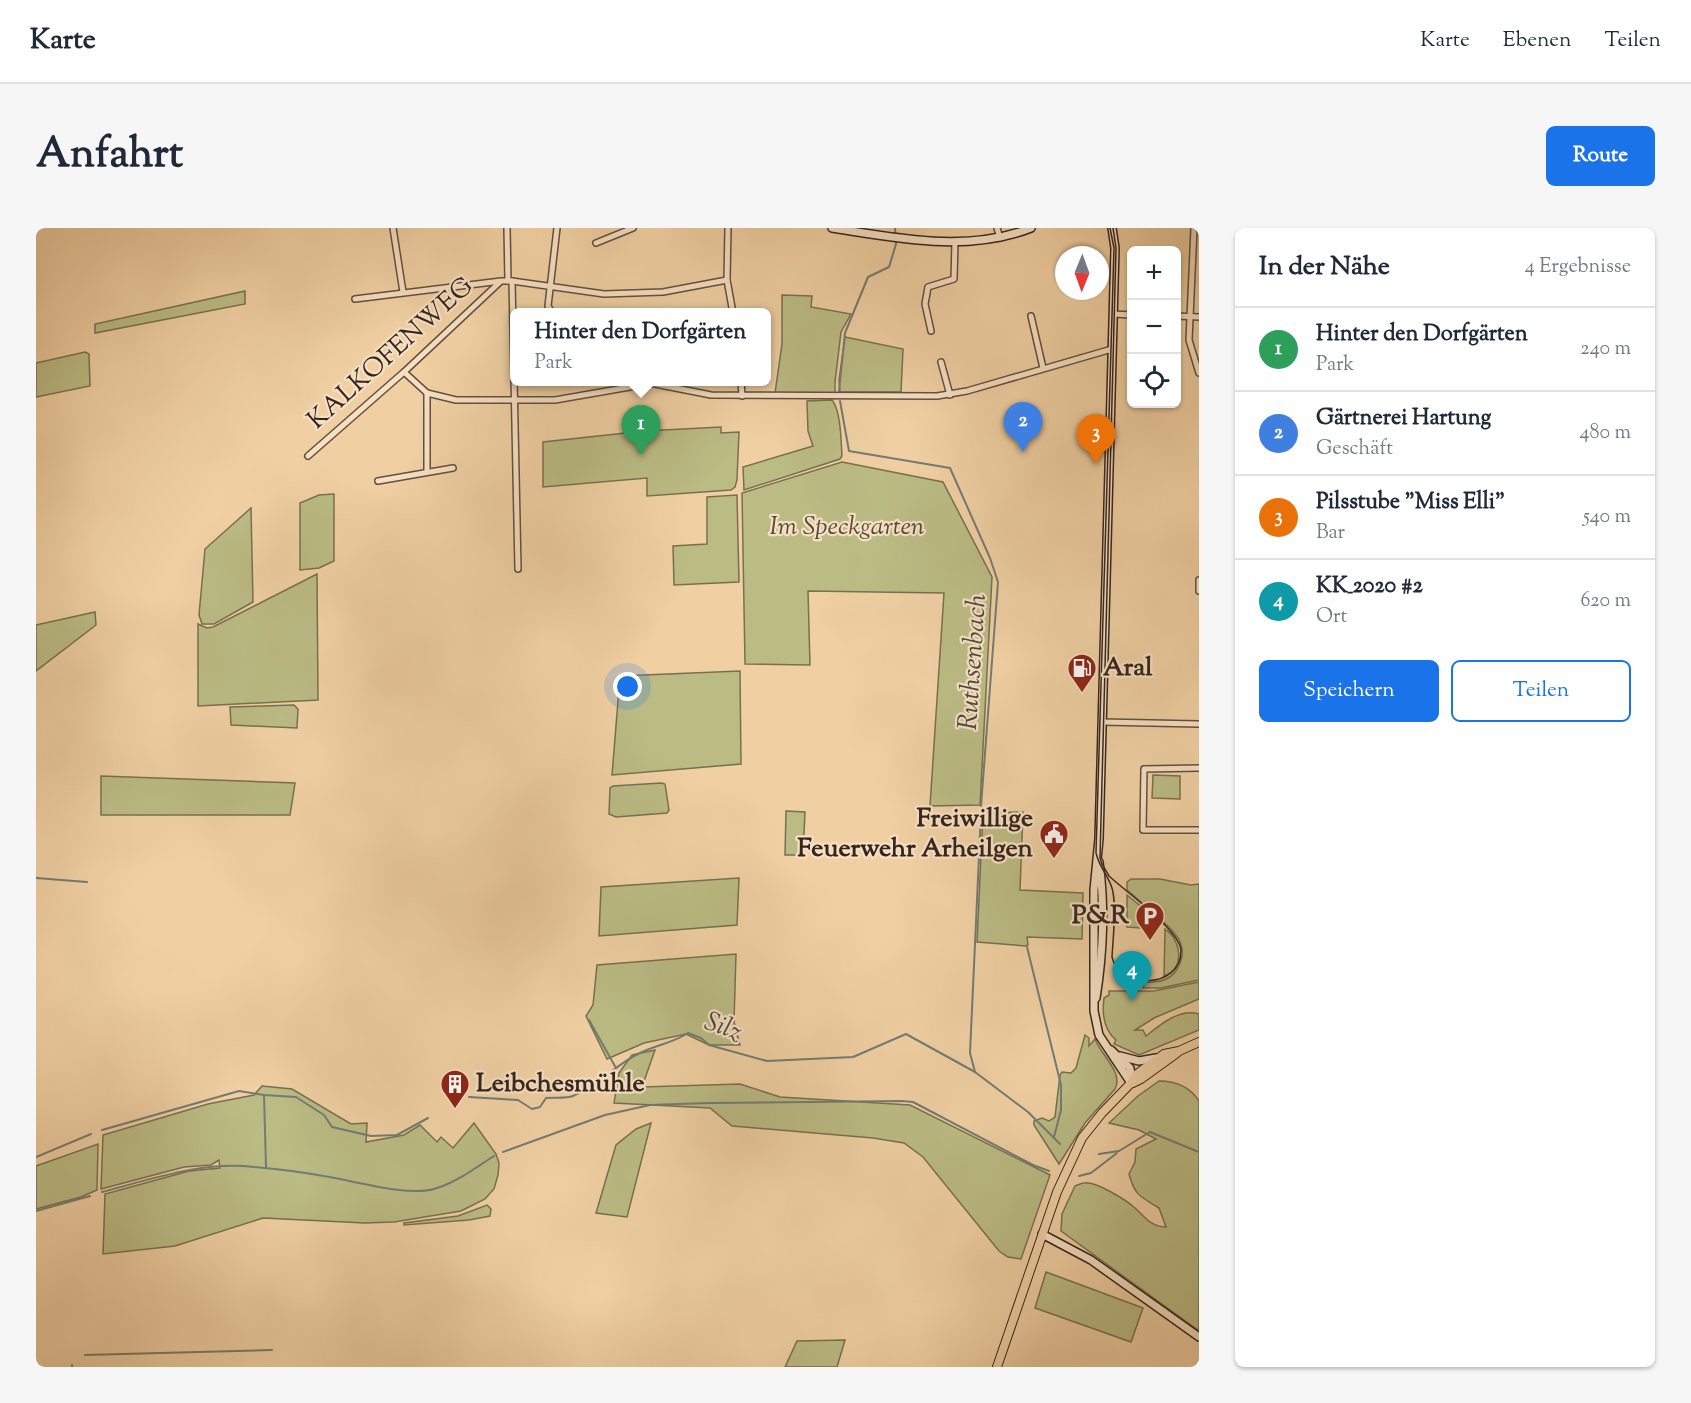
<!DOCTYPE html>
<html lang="de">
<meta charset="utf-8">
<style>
:root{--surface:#fff;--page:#f6f6f7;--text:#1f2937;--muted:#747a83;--line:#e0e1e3;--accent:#1a73e8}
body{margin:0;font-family:"Sorts Mill Goudy",serif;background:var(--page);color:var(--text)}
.controls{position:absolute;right:18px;top:18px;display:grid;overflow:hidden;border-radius:9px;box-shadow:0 2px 4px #0004}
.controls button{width:54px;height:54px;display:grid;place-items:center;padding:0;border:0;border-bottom:2px solid var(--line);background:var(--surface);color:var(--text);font:30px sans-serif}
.compass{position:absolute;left:1019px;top:18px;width:54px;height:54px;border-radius:50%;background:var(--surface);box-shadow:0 2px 4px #0004;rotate:181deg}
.you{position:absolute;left:592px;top:459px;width:21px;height:21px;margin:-15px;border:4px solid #fff;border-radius:50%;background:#1a73e8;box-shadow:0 0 0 9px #1a73e833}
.badge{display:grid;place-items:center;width:39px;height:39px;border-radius:50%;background:var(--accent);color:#fff;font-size:20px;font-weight:700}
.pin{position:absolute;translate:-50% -50px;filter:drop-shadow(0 2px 3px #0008)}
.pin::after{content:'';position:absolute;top:32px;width:21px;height:18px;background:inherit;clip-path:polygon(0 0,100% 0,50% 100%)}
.popup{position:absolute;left:474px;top:80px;width:261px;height:78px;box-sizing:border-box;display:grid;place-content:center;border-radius:9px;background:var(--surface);filter:drop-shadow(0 2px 4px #0005);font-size:20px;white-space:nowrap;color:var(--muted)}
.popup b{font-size:22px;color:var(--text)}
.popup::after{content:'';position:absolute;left:50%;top:100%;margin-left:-12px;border:12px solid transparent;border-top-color:var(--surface)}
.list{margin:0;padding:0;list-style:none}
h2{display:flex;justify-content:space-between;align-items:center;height:78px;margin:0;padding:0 24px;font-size:26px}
h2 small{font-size:20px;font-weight:400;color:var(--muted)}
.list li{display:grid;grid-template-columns:39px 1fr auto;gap:18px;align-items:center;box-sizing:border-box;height:84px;padding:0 24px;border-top:2px solid var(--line)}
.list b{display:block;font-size:22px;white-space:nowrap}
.list p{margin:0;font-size:20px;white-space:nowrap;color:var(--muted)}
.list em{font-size:20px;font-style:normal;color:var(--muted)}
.actions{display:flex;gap:12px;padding:18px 24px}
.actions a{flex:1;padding:14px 0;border:2px solid var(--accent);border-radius:9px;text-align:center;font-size:21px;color:var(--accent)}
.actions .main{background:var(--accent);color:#fff}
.icon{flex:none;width:33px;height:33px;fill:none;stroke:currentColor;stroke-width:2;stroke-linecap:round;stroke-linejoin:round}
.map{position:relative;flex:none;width:1163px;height:1139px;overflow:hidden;border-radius:9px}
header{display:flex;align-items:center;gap:36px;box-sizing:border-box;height:84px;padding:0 30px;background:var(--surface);border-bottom:2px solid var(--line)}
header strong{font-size:28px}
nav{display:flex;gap:33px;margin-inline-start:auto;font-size:21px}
.intro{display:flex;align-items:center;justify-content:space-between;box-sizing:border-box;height:144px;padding:0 36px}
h1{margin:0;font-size:42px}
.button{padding:15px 27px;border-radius:9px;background:var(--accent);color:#fff;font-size:21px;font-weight:700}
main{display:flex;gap:36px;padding:0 36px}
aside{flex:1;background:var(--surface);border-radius:9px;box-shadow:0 2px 4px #0004}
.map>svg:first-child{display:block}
.green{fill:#bbbb84;stroke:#787050;stroke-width:1.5}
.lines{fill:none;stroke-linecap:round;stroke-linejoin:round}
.stream{stroke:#737c73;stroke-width:2}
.street-casing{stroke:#64503e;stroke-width:8}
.secondary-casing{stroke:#36251d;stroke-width:10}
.primary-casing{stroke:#36251d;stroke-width:10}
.street{stroke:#f5e0c3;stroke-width:5}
.secondary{stroke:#f5e0c3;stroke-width:7}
.primary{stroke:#f0d0a3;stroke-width:8}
.tram{stroke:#36251d;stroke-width:1.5}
.labels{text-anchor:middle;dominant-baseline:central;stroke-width:4.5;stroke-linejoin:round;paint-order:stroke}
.street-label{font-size:26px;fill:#36251d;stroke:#f5e0c3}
.park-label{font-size:26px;font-style:italic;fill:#574a37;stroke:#f5e0c3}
.poi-label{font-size:26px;font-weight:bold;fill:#36251d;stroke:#f5e0c3;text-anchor:start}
.water-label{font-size:27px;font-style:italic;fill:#4f4941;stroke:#f5e0c3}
</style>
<header>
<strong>Karte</strong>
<nav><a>Karte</a><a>Ebenen</a><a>Teilen</a></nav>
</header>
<div class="intro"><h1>Anfahrt</h1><a class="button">Route</a></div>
<main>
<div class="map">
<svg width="1163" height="1139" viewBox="0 0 1163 1139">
<rect width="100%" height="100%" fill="#f0d0a3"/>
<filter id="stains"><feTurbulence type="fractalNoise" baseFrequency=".00333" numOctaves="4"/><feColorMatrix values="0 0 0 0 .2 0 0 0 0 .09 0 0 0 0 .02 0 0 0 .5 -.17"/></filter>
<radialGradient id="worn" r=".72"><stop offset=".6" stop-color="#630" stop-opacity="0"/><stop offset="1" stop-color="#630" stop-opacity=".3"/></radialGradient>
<g class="green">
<path d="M 209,63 L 209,76 L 59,105 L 59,96 Z"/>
<path d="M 746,67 L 776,68 L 775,79 L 815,86 L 805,104 L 799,154 L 799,165 L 739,165 L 746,116 Z"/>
<path d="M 809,109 L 867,121 L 865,164 L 804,164 L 803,152 Z"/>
<path d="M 49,124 L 53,126 L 54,158 L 0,169 L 0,135 Z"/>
<path d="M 796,172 C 805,183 805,213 806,228 L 804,231 L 708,262 L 707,239 L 777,218 L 772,203 L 771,173 Z"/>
<path d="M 685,199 L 685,205 L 703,204 L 701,252 L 699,259 L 695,262 L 611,268 L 611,250 L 507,259 L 507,214 L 608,203 Z"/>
<path d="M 806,234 L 907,254 L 956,349 L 944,577 L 894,578 L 908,365 L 772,363 L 774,437 L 709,436 L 706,265 Z"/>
<path d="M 298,266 L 298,333 L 283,340 L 264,342 L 264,275 L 283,267 Z"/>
<path d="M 701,267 L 703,354 L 638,357 L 637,318 L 671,316 L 671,269 Z"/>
<path d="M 215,280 L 217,374 L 178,396 L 166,396 L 163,387 L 169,321 Z"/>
<path d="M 281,346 L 282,472 L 162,478 L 162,396 L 171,400 L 177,399 Z"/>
<path d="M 59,384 L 60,397 L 0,443 L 0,397 Z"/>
<path d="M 704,443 L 705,536 L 576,547 L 584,448 Z"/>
<path d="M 258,477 L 262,481 L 261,500 L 195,497 L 194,479 Z"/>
<path d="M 1117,547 L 1144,548 L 1144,571 L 1116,570 Z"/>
<path d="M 65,548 L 259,555 L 254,587 L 65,587 Z"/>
<path d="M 625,555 L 629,556 L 633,582 L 631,585 L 580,589 L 573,586 L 574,560 L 577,558 Z"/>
<path d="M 750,583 L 769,584 L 767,627 L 749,627 Z"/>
<path d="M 987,584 L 984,662 L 1047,665 L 1046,711 L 991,709 L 992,717 L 990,718 L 941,714 L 947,585 Z"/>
<path d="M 703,650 L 701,697 L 563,708 L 565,659 Z"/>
<path d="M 1095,651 L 1124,651 L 1155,657 L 1163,656 L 1163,752 L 1125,760 L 1107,760 L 1109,754 C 1122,755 1134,753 1141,741 C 1157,715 1133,699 1116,684 C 1108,677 1100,669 1091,662 L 1091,654 Z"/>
<path d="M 1091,667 L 1123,693 L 1125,696 L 1104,696 L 1104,700 L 1091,699 Z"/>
<path d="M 1129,701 C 1145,711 1150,741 1128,748 Z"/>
<path d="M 700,726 L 698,794 L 704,817 L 673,817 L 650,806 L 608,815 L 571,831 L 550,788 L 557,777 L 561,737 Z"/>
<path d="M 1163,754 L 1163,771 L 1118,790 L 1099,802 L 1107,802 L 1110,808 C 1125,796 1144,780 1163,786 L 1163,802 L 1103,827 L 1078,816 L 1080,812 C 1068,802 1066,785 1068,770 L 1073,767 L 1073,763 L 1118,763 Z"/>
<path d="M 1049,807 L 1053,810 L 1053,818 L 1059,811 C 1065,827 1088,845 1079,861 L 1049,895 L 1023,936 L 998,897 L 998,893 L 1006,890 L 1013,893 L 1019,889 L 1024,847 L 1026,844 L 1035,845 L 1040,840 Z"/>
<path d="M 619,822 L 606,859 L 704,856 L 744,869 L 874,877 L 1014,947 L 985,1031 L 972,1029 L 963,1023 L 887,929 L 868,915 L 837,910 L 696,898 L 674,880 L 578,875 L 583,845 L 596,827 Z"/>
<path d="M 1123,853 C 1140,853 1154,859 1163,873 L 1163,1103 L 1025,1003 L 1026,986 L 1039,958 C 1042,957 1045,955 1048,955 C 1060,953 1090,972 1099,980 C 1109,989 1115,999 1130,999 L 1123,980 C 1104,968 1099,968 1093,946 L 1099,934 L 1100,921 L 1120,911 L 1103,902 L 1073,895 L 1102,868 Z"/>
<path d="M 226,858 L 256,861 L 315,896 L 331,895 L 330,914 L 368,907 L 384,897 L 401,914 L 405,909 L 417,920 L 438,895 L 460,926 L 463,935 L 462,947 L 458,961 L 449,971 L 425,983 L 358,994 L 329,995 L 227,990 L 139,1018 L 67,1026 L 69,966 L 153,943 L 184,940 L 183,932 L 175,937 L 148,939 L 65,961 L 67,907 L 172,876 L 218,867 Z"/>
<path d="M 615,895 L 591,989 L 560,985 L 580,917 L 600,901 Z"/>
<path d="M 62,916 L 61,962 L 45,969 L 0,981 L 0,938 Z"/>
<path d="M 451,977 L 455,981 L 454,988 L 433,992 L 368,997 L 368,995 L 422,988 Z"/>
<path d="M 1010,1044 L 1107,1080 L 1095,1114 L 999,1080 Z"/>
<path d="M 809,1112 L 801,1139 L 749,1139 L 761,1113 Z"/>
</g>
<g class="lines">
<g class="stream">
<path d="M 803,163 L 809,105 L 832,49 L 853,39 L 860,16 L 859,0"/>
<path d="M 804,173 L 813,223 L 914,240 L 954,330 L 962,354 L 945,578"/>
<path d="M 0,650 L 51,654"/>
<path d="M 991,719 L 1025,857 L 1025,882 L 1018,909"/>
<path d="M 553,792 L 580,840"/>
<path d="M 939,844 L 934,825 L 945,585"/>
<path d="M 228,867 L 230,939"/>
<path d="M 433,869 L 482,872 L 496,881 L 504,879 L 510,870 C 518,869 529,871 537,868 C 562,858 580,836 604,825 C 620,817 637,815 652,805 L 665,810 L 673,817 L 731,833 L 817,829 L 870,806 L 939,844 L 992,884 L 1024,916"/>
<path d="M 66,902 L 203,863 L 228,867 L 260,869 L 288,887 L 296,899 L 335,908 L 361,907 L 392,890"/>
<path d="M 467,924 L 569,887 L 614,877 L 672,875 L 866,873 L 877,874 L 997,937 L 1013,943"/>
<path d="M 1063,926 L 1083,923 L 1114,904 L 1163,924"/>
<path d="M 0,929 L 55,906"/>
<path d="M 1043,948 L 1055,945 L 1081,925"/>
<path d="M 66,964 C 116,951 166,933 218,939 C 245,941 272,945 299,950 C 325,955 374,968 398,961 C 420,955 439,940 458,928"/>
<path d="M 0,983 L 54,968"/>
<path d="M 49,1127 L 236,1122"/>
<path d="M 36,1139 L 36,1137"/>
</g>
<g class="street-casing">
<g id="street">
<path d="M 357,0 L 367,64"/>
<path d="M 471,0 L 472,53"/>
<path d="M 692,0 L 691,52 L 697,85"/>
<path d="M 961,0 L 964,10"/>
<path d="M 1158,0 L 1153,112 L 1163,145"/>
<path d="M 560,15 L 597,0"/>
<path d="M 476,53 L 482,341"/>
<path d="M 319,71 L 465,53 L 476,53 L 568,66 L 627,64 L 691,52"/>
<path d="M 516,85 L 512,78 L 521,0"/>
<path d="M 1077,86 L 1096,87"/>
<path d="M 995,88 L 1007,140"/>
<path d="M 1140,88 L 1163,89"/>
<path d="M 895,103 L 889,76 L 892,59 L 918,51 L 919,14"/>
<path d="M 905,134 L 914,167"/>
<path d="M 368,144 L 391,165 L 420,172 L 519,172 L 611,156"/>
<path d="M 609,154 L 675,167 L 901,168 L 931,163 L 1076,121"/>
<path d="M 705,154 L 706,168"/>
<path d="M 391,165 L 391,244"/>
<path d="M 272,228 L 368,144 L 464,54"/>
<path d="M 342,253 L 417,240"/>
<path d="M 1163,352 L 1163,363"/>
<path d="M 1066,494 L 1163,496"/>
<path d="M 1163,540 L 1108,541 L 1107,602 L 1163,602"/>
</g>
</g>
<g class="secondary-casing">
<g id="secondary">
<path d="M 796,0 C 861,10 931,25 995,0"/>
<path d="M 1076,0 L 1079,20 L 1063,611 L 1058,662 L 1058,783 L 1063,807 L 1095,855"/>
<path d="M 1060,770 C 1067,726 1069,678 1063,634"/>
<path d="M 1075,822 L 1094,840 L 1096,853"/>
<path d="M 1084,828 L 1103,833 L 1120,830"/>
<path d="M 1006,1006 L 1055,1032 L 1163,1109"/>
</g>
</g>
<g class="primary-casing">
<g id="primary">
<path d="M 1097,855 L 1105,851 L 1141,825"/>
<path d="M 961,1139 L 1021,964 L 1046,910 L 1066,885 L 1095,855 L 1101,846 L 1128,826 L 1143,823 L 1163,814"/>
</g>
</g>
<use href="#street" class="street"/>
<use href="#secondary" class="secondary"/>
<use href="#primary" class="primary"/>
<path class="tram" d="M 1074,0 L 1078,20 L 1060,625 C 1063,639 1072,647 1076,660 C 1081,676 1077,711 1076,729 C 1083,762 1145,761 1145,723 C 1145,703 1089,663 1073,648 L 1066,636 L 1064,630 L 1080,20 L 1077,0"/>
</g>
<defs>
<g id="fuel-pin" transform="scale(1.5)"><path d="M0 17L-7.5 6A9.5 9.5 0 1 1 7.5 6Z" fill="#8f2418" stroke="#f5e0c3"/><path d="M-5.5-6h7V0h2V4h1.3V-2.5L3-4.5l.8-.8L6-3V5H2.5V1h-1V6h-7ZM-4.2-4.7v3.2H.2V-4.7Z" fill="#fff"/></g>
<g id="civic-pin" transform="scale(1.5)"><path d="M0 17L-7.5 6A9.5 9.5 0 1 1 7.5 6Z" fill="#8f2418" stroke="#f5e0c3"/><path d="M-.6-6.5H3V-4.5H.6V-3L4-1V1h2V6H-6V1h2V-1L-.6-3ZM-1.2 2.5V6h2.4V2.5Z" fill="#fff"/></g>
<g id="parking-pin" transform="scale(1.5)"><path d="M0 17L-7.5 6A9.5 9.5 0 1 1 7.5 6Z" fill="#8f2418" stroke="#f5e0c3"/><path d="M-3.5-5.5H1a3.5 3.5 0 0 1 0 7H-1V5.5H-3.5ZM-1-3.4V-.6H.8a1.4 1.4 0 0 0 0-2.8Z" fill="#fff"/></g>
<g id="building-pin" transform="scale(1.5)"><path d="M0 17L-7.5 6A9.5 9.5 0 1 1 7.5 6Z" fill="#8f2418" stroke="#f5e0c3"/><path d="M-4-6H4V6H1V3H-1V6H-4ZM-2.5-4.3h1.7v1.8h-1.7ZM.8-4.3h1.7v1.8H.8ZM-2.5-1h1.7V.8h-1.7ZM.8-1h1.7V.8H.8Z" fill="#fff"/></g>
</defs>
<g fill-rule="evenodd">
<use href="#fuel-pin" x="1046" y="440"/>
<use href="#civic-pin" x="1018" y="606"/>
<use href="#parking-pin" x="1114" y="688"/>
<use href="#building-pin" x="419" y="856"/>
</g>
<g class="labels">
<g class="street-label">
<text transform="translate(355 126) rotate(-42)">KALKOFENWEG</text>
</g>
<g class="park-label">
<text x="811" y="299">Im Speckgarten</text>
</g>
<g class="poi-label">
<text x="1067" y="440">Aral</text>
<text x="997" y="591" text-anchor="end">Freiwillige<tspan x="997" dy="30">Feuerwehr Arheilgen</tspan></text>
<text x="1093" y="688" text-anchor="end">P&amp;R</text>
<text x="440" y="856">Leibchesmühle</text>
</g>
<g class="water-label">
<text transform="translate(938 434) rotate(-86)">Ruthsenbach</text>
<text transform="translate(687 800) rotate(20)">Silz</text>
</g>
</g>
<rect width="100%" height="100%" filter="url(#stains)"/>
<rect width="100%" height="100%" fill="url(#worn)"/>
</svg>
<div class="controls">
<button>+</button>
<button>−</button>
<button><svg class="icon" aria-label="locate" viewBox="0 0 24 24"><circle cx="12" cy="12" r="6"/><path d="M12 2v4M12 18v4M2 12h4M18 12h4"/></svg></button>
</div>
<svg class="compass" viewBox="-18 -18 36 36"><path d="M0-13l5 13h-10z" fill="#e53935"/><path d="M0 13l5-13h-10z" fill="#747a83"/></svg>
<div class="you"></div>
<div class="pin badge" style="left:605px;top:227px;background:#2e9e5b">1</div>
<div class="popup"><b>Hinter den Dorfgärten</b>Park</div>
<div class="pin badge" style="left:987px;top:224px;background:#3f7fe0">2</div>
<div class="pin badge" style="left:1060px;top:236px;background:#e8710a">3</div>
<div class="pin badge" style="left:1096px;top:773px;background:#0f9aa8">4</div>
</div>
<aside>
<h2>In der Nähe<small>4 Ergebnisse</small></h2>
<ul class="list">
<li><span class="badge" style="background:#2e9e5b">1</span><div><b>Hinter den Dorfgärten</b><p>Park</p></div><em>240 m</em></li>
<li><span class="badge" style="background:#3f7fe0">2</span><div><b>Gärtnerei Hartung</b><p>Geschäft</p></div><em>480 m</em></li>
<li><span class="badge" style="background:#e8710a">3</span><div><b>Pilsstube &quot;Miss Elli&quot;</b><p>Bar</p></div><em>540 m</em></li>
<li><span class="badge" style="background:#0f9aa8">4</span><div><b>KK_2020 #2</b><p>Ort</p></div><em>620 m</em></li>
</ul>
<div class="actions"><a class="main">Speichern</a><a>Teilen</a></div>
</aside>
</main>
